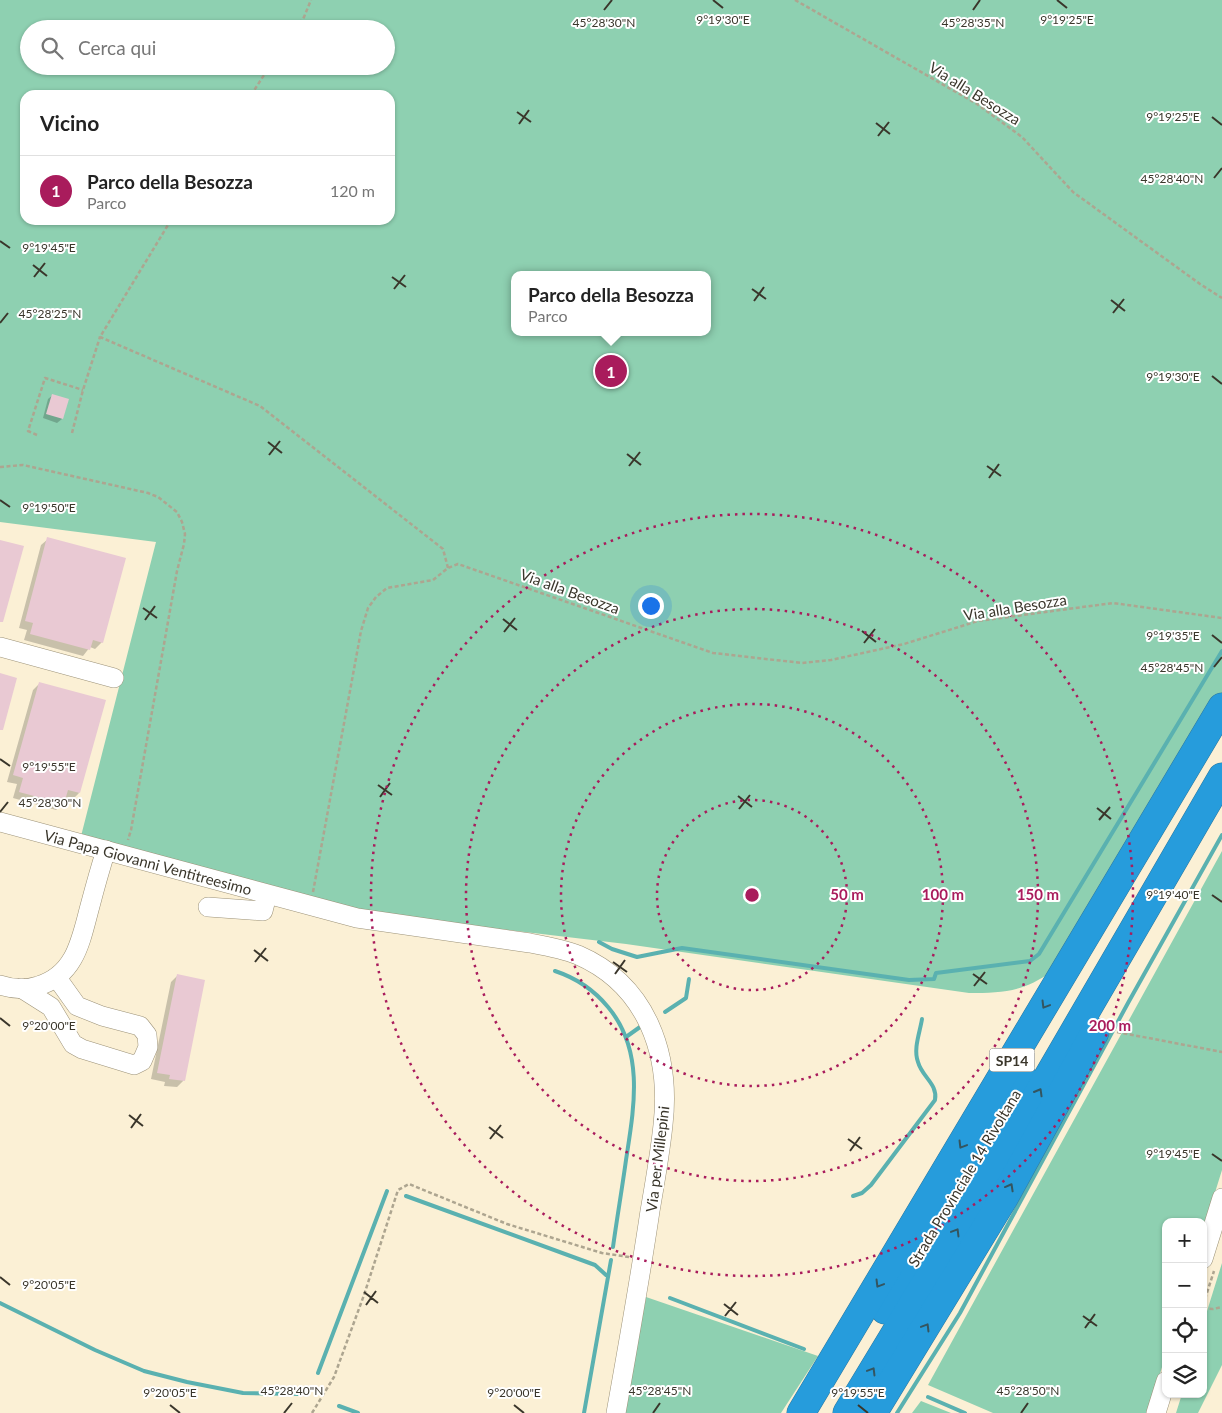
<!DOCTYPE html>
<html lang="it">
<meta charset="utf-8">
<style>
:root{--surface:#fff;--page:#f2f2f2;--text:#222;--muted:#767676;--line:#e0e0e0;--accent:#a91c5c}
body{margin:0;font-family:Lato,sans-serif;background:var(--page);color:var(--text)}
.controls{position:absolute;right:15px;bottom:15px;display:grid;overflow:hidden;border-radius:10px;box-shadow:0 1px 4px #0004}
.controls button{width:45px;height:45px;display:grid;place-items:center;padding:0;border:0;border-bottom:1px solid var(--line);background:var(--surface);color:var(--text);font:25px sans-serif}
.you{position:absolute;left:650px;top:605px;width:18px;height:18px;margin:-12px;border:4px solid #fff;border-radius:50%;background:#1a73e8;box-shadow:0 0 0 8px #1a73e833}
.badge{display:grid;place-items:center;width:32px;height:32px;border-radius:50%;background:var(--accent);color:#fff;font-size:16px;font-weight:700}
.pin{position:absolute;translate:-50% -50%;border:2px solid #fff;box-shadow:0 1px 5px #0006}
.popup{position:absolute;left:511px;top:271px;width:200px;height:65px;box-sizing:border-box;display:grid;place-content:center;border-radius:10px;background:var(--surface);filter:drop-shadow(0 1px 4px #0005);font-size:16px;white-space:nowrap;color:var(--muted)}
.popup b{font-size:19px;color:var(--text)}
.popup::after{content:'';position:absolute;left:50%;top:100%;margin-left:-10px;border:10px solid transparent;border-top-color:var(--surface)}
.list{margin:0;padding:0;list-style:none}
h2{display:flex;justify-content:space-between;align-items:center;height:65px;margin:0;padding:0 20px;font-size:21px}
h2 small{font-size:16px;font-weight:400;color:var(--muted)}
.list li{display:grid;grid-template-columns:32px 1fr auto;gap:15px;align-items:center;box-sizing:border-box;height:70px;padding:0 20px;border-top:1px solid var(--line)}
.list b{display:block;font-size:19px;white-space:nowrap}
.list p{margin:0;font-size:16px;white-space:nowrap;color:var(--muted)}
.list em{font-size:16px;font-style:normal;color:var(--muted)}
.icon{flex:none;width:28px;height:28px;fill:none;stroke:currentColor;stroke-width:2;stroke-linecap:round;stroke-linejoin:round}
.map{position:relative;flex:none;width:1222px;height:1413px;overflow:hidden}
.search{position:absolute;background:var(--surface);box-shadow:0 1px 4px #0004;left:20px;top:20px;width:375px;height:55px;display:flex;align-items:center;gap:12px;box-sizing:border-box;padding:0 18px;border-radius:28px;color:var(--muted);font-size:19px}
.panel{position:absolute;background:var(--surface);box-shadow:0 1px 4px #0004;left:20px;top:90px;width:375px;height:135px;border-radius:15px}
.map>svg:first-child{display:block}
.green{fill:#8ed0b1;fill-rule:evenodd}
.shadow{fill:#0003}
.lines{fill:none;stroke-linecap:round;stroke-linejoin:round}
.stream{stroke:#5ab1b0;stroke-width:4}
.building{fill:#e9c9d3}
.minor-casing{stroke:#9c9278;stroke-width:20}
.highway-casing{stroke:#2d789e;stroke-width:29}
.path{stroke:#ada590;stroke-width:2.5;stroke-dasharray:4 2.5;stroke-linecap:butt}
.minor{stroke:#fff;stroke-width:19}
.highway{stroke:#269cdc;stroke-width:28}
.oneway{stroke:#345560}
.ticks{fill:none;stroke:#3a362b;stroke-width:2}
.ring{fill:none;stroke:#a91c5c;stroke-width:2.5;stroke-dasharray:2.5 5}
.labels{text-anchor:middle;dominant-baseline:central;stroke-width:4;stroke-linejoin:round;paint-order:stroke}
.shield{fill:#fff;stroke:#75726b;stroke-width:1}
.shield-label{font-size:14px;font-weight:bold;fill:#3a362b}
.street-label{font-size:15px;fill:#3a362b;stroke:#fff}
.ticks-label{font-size:12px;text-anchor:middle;fill:#3a362b;stroke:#fff;stroke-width:4;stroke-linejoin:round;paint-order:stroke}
.centre{fill:#a91c5c;stroke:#fff;stroke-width:2.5}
.ring-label{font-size:15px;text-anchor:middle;font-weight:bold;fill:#a91c5c;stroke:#fff;stroke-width:4;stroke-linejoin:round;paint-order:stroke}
</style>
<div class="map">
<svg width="1222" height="1413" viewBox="0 0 1222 1413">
<rect width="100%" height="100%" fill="#fbf0d5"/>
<g class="green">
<path d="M 0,0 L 1222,0 L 1222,732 L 1052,971 C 1024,992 1002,993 969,993 L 626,944 L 332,909 L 79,844 L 156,542 L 0,522 ZM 29,29 L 386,29 L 386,66 L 29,66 ZM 25,95 L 390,95 L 390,220 L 25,220 ZM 515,275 L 707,275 L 707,332 L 515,332 Z"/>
<path d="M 1222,851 L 1222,1170 L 1203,1231 L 1203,1222 L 1166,1222 L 1166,1354 L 1148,1413 L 993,1413 L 928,1385 Z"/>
<path d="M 1222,1263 L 1222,1365 L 1198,1413 L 1176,1413 L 1182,1394 L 1203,1394 L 1203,1324 Z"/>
<path d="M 646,1297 L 818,1356 L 781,1413 L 625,1413 Z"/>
<path d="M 921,1401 L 951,1413 L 912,1413 Z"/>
</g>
<g class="shadow">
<path d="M 53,395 L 62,419 L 57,423 L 43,418 L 48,399 Z"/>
<path d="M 48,539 L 102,642 L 95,649 L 90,647 L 83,656 L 24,640 L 27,630 L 19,628 L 41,545 Z"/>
<path d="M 40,683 L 79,793 L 73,799 L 65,797 L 63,804 L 56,810 L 13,798 L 17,784 L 7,782 L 33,690 Z"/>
<path d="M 178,975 L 184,1080 L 177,1087 L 164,1086 L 165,1082 L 151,1079 L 171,982 Z"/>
</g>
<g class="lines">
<g class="stream">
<path d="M 599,942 L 612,949 L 637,957 L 682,948 L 909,980 L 934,979 L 936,973 L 1030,961 L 1039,954 L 1222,651"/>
<path d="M 555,971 C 576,978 594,990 608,1007 C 645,1051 634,1108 626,1160 C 622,1189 617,1218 613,1247"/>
<path d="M 665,1012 L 686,998 L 689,979"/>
<path d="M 626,1037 L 640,1027"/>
<path d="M 406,1196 L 595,1265 L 606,1275"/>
<path d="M 853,1196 L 862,1193 L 871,1185 L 935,1100 C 938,1084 922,1077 918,1062 C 913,1049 920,1032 922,1019"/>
<path d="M 670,1298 L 804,1349"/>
<path d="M 0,1303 L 95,1350 L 144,1371 L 187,1382 L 243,1393 L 300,1394"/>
<path d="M 318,1373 L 387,1191"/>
<path d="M 928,1397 L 965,1413"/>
<path d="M 339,1406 L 358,1413"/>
<path d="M 584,1413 L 611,1260"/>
<path d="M 897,1413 L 960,1313 L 1128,1003 L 1222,835"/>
</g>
</g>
<g class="building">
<path d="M 52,394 L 69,399 L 63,419 L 46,414 Z"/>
<path d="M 47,537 L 126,558 L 103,643 L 93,640 L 90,650 L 30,634 L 33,623 L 25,621 Z"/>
<path d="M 0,540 L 24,546 L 3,622 L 0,622 Z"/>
<path d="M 0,673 L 17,678 L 3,730 L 0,730 Z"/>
<path d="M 39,682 L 106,700 L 80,793 L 68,790 L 64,804 L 19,792 L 23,778 L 13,775 Z"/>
<path d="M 177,974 L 205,980 L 185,1081 L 169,1079 L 170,1075 L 157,1073 Z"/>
</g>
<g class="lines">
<g class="minor-casing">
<g id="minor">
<path d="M 0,647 L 114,678"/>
<path d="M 0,822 L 357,918 L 530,943 C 546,946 563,949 578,955 C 647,985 671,1054 663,1125 C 660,1154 655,1182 650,1211 C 640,1279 628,1346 616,1413"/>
<path d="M 208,907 L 263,911 L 267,895"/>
<path d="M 0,985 C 12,989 26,990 38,986 C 76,975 81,939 90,906 C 95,887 100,869 106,850"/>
<path d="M 21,988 L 51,1007 L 73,1044 L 82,1049 L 134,1065 L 142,1061 L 148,1047 L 147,1035 L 140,1026 L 102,1016 L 77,1006 L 57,978"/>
<path d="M 1203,1259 L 1222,1198"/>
<path d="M 1156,1413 L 1166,1381"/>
</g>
</g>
<g class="highway-casing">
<g id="highway">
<path d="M 885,1310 L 967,1175 L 1023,1078"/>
<path d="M 801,1413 L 1222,707"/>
<path d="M 847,1413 L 985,1185 L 1222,777"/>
<path d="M 873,1413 L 1004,1198 L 1095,1032"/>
</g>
</g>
<g class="path">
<path d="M 795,0 L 977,104 L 1022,137 L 1073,192 L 1200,284 L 1222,298"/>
<path d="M 296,29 L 304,17 L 311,0"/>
<path d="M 251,95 L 270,66"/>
<path d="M 171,220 L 100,337 L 260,406 L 443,549 L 448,568"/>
<path d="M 72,433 L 83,390 L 100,337"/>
<path d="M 37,435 L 28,431 L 45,378 L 83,390"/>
<path d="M 0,467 L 23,465 L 148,493 L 158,497 L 177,512 L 182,522 L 185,534 L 184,544 L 177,571 L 131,830 L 128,840"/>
<path d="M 313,892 L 361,631 L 368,608 L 376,597 L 387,588 L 433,580 L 448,568 L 458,564 L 713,653 L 802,663 L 831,660 L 904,644 L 978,621 L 1113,603 L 1222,618"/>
<path d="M 1117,1032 L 1222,1052"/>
<path d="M 1203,1305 L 1214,1271"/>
<path d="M 1203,1308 L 1213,1309 L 1222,1307"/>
<path d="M 312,1413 L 334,1377 L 364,1295 L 398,1190 L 409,1184 L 507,1224 L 602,1253 L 629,1257"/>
</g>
<use href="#minor" class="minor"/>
<use href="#highway" class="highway"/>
</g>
<defs><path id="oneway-chevron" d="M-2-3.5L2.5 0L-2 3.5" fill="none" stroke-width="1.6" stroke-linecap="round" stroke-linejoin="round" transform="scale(1.25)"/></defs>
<g class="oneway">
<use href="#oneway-chevron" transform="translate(1045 1005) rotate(121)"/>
<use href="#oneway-chevron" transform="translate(1039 1092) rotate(-60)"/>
<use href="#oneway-chevron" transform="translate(962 1145) rotate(121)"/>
<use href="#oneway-chevron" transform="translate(1010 1187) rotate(-61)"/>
<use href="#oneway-chevron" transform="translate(956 1232) rotate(-59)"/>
<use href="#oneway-chevron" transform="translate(879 1284) rotate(121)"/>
<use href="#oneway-chevron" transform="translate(926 1327) rotate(-59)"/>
<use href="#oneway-chevron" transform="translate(872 1371) rotate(-59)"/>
</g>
<path class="ticks" d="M 713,0 L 723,8M 1057,0 L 1067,8M 604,10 L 612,0M 973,10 L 980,0M 517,112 L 531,122M 1212,117 L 1222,125M 876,123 L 890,134M 519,124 L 529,110M 878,136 L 889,122M 1214,178 L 1222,168M 0,241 L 10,248M 33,265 L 47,276M 34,277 L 45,263M 392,277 L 406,287M 394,289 L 405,275M 752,289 L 766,299M 1111,300 L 1125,311M 754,301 L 764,287M 1113,313 L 1124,299M 0,323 L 8,313M 1212,376 L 1222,384M 268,442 L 282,453M 627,454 L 641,465M 269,455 L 280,441M 629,466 L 640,452M 987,466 L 1001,476M 989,478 L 999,464M 0,500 L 10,507M 143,608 L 157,618M 503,619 L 517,630M 145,620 L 155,606M 862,631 L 876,642M 504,632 L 515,618M 1212,635 L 1222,643M 864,643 L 875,629M 1214,667 L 1222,657M 0,759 L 10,766M 378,785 L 392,795M 738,796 L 752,807M 380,797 L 390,783M 1097,808 L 1111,819M 739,809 L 750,795M 0,812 L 8,802M 1099,820 L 1110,807M 1212,895 L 1222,902M 254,950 L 268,961M 255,962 L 266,948M 613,962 L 627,972M 615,974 L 625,960M 973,974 L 987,984M 974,986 L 985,972M 0,1018 L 10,1026M 129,1115 L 143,1126M 489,1127 L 503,1138M 131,1128 L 141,1114M 490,1139 L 501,1125M 848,1139 L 862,1149M 850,1151 L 860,1137M 1212,1154 L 1222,1161M 0,1277 L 10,1285M 364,1292 L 378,1303M 724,1304 L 738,1315M 366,1305 L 376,1291M 725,1316 L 736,1302M 1083,1316 L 1097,1326M 1085,1328 L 1095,1314M 170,1405 L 180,1413M 514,1405 L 524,1413M 858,1405 L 868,1413M 284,1413 L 292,1403M 653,1413 L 660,1403M 1021,1413 L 1028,1403"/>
<g class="ring">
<circle cx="752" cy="895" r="95"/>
<circle cx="752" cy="895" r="191"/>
<circle cx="752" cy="895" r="286"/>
<circle cx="752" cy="895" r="381"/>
</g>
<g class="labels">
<rect class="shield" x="989.5" y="1048.5" width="45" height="23" rx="4"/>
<g class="shield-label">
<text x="1012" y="1060">SP14</text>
</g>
<g class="street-label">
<text transform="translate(975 93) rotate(32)">Via alla Besozza</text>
<text transform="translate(570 591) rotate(20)">Via alla Besozza</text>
<text transform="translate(1015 607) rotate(-9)">Via alla Besozza</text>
<text transform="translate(148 862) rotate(15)">Via Papa Giovanni Ventitreesimo</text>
<text transform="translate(657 1159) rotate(-83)">Via per Millepini</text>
<text transform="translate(964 1178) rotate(-59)">Strada Provinciale 14 Rivoltana</text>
</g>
</g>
<g class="ticks-label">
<text x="723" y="24">9°19'30"E</text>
<text x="1067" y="24">9°19'25"E</text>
<text x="604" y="27">45°28'30"N</text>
<text x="973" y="27">45°28'35"N</text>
<text x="1173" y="121">9°19'25"E</text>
<text x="1172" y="183">45°28'40"N</text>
<text x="49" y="252">9°19'45"E</text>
<text x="50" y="318">45°28'25"N</text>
<text x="1173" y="381">9°19'30"E</text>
<text x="49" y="512">9°19'50"E</text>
<text x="1173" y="640">9°19'35"E</text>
<text x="1172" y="672">45°28'45"N</text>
<text x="49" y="771">9°19'55"E</text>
<text x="50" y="807">45°28'30"N</text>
<text x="1173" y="899">9°19'40"E</text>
<text x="49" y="1030">9°20'00"E</text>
<text x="1173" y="1158">9°19'45"E</text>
<text x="49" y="1289">9°20'05"E</text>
<text x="292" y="1395">45°28'40"N</text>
<text x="660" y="1395">45°28'45"N</text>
<text x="1028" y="1395">45°28'50"N</text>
<text x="170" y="1397">9°20'05"E</text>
<text x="514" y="1397">9°20'00"E</text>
<text x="858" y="1397">9°19'55"E</text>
</g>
<circle cx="752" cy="895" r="8" class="centre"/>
<g class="ring-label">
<text x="847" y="900">50 m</text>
<text x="943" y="900">100 m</text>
<text x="1038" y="900">150 m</text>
<text x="1110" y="1031">200 m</text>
</g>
</svg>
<div class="controls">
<button>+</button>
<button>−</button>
<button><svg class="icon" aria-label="locate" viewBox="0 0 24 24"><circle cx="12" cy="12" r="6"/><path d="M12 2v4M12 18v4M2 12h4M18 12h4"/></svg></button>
<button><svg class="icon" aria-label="layers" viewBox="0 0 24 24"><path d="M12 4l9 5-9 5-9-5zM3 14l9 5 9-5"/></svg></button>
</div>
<div class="you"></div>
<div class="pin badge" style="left:611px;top:371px">1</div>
<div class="popup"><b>Parco della Besozza</b>Parco</div>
<div class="search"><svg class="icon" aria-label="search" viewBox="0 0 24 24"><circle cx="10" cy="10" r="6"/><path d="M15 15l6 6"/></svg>Cerca qui</div>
<section class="panel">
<h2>Vicino<small></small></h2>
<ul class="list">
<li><span class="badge">1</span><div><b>Parco della Besozza</b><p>Parco</p></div><em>120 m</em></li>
</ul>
</section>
</div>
